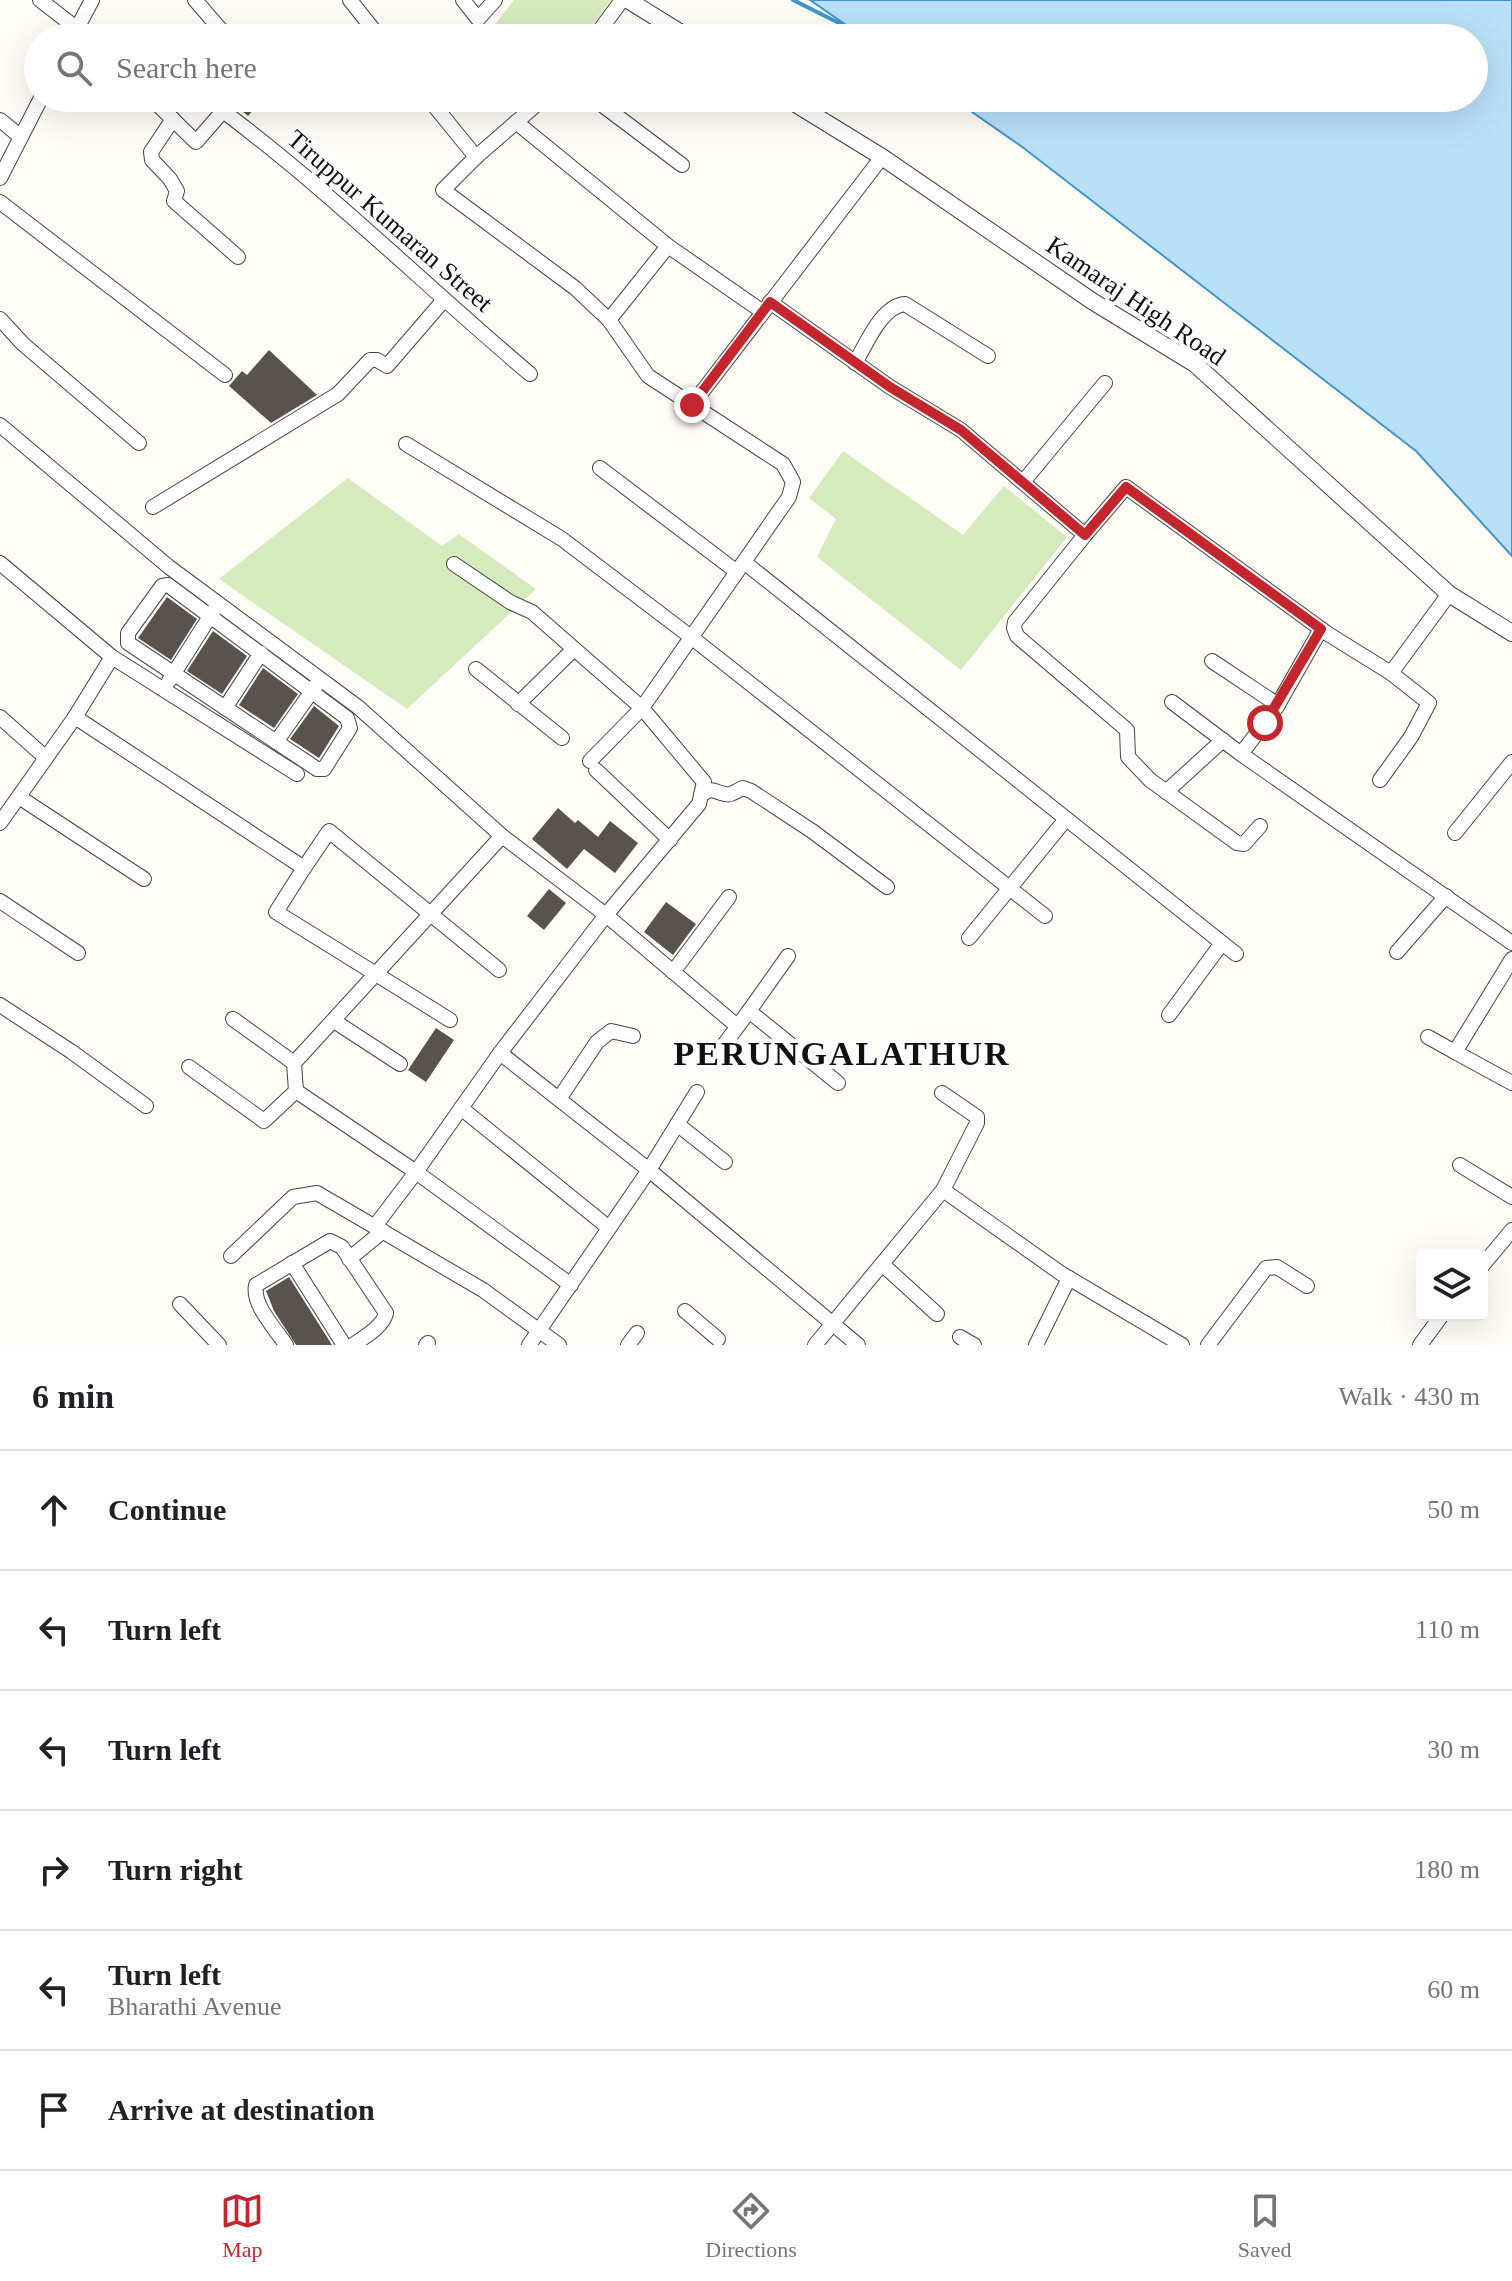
<!DOCTYPE html>
<meta charset="utf-8">
<style>
:root{--surface:#fff;--page:#f6f6f6;--text:#202124;--muted:#757577;--line:#e0e0e0;--accent:#c4262e}
body{margin:0;font-family:Georgia,serif;background:var(--page);color:var(--text)}
.controls{position:absolute;right:24px;bottom:24px;display:grid;overflow:hidden;border-radius:8px;box-shadow:0 8px 32px #0002}
.controls button{width:72px;height:72px;display:grid;place-items:center;padding:0;border:0;border-bottom:2px solid var(--line);background:var(--surface);color:var(--text);font:40px sans-serif}
.stop{position:absolute;width:24px;height:24px;margin:-18px;border:6px solid #c4262e;border-radius:50%;background:#fff}
.stop.end{background:#c4262e;border-color:#fff;box-shadow:0 2px 8px #0008}
.list{margin:0;padding:0;list-style:none}
h2{display:flex;justify-content:space-between;align-items:center;height:104px;margin:0;padding:0 32px;font-size:34px}
h2 small{font-size:26px;font-weight:400;color:var(--muted)}
.list li{display:grid;grid-template-columns:52px 1fr auto;gap:24px;align-items:center;box-sizing:border-box;height:120px;padding:0 32px;border-top:2px solid var(--line)}
.list b{display:block;font-size:30px;white-space:nowrap}
.list p{margin:0;font-size:26px;white-space:nowrap;color:var(--muted)}
.list em{font-size:26px;font-style:normal;color:var(--muted)}
.icon{flex:none;width:44px;height:44px;fill:none;stroke:currentColor;stroke-width:2;stroke-linecap:round;stroke-linejoin:round}
.map{position:relative;flex:none;width:1512px;height:1345px;overflow:hidden}
.search{position:absolute;background:var(--surface);box-shadow:0 8px 32px #0002;left:24px;right:24px;top:24px;height:88px;display:flex;align-items:center;gap:20px;box-sizing:border-box;padding:0 28px;border-radius:44px;color:var(--muted);font-size:30px}
.sheet{height:824px;background:var(--surface)}
nav{display:flex;justify-content:space-around;align-items:center;box-sizing:border-box;height:112px;border-top:2px solid var(--line);background:var(--surface);font-size:22px;color:var(--muted)}
nav a{display:grid;justify-items:center;gap:4px}
nav .on{color:var(--accent)}
.map>svg:first-child{display:block}
.green{fill:#d5ebbd}
.water{fill:#b9e0f7;stroke:#3f96cf;stroke-width:2}
.lines{fill:none;stroke-linecap:round;stroke-linejoin:round}
.stream{stroke:#3f96cf;stroke-width:4}
.building{fill:#5a524d}
.minor-casing{stroke:#444;stroke-width:16}
.tertiary-casing{stroke:#444;stroke-width:18}
.minor{stroke:#fff;stroke-width:14}
.tertiary{stroke:#fff;stroke-width:16}
.route{stroke:#c4262e;stroke-width:10}
.labels{text-anchor:middle;dominant-baseline:central;stroke-width:8;stroke-linejoin:round;paint-order:stroke}
.street-label{font-size:26px;fill:#111;stroke:#fff}
.district-label{font-size:34px;font-weight:bold;letter-spacing:2px;fill:#111;stroke:#fff}
</style>
<div class="map">
<svg width="1512" height="1345" viewBox="0 0 1512 1345">
<rect width="100%" height="100%" fill="#fffdf5"/>
<g class="green">
<path d="M 514,0 L 611,0 L 583,38 L 506,38 L 493,27 Z"/>
<path d="M 843,451 L 963,535 L 1004,486 L 1067,537 L 961,670 L 817,557 L 836,519 L 809,498 Z"/>
<path d="M 348,478 L 442,546 L 459,534 L 536,589 L 407,709 L 219,579 Z"/>
</g>
<path class="water" d="M 810,0 L 1512,0 L 1512,556 L 1416,451 L 1021,146 L 952,98 L 1474,98 L 1474,38 L 865,38 Z"/>
<g class="lines">
<path class="stream" d="M 793,0 L 855,31"/>
</g>
<g class="building">
<path d="M 227,98 L 263,98 L 248,116 Z"/>
<path d="M 269,350 L 317,395 L 271,423 L 229,386 L 242,371 L 247,375 Z"/>
<path d="M 167,597 L 197,619 L 171,660 L 138,638 Z"/>
<path d="M 213,631 L 247,656 L 222,694 L 187,671 Z"/>
<path d="M 263,668 L 298,694 L 274,728 L 239,705 Z"/>
<path d="M 314,706 L 339,726 L 319,758 L 290,739 Z"/>
<path d="M 558,808 L 575,823 L 578,820 L 598,837 L 610,821 L 638,843 L 615,873 L 584,849 L 567,869 L 532,839 Z"/>
<path d="M 549,889 L 566,903 L 544,930 L 527,916 Z"/>
<path d="M 666,902 L 696,924 L 673,955 L 644,932 Z"/>
<path d="M 436,1028 L 454,1040 L 426,1082 L 408,1070 Z"/>
<path d="M 289,1277 L 332,1345 L 296,1345 L 274,1311 L 266,1291 Z"/>
</g>
<g class="lines">
<g class="minor-casing">
<g id="minor">
<path d="M 40,0 L 89,38"/>
<path d="M 195,0 L 228,38"/>
<path d="M 350,0 L 380,38"/>
<path d="M 463,0 L 478,19 L 495,0"/>
<path d="M 72,38 L 92,0"/>
<path d="M 594,38 L 622,0"/>
<path d="M 151,98 L 196,142 L 223,111 C 331,192 427,287 530,374"/>
<path d="M 428,98 L 476,157"/>
<path d="M 593,98 L 682,165"/>
<path d="M 173,119 L 151,152 L 152,160 L 170,179 L 177,191 L 174,201 L 238,257"/>
<path d="M 0,120 L 21,137"/>
<path d="M 516,122 L 668,246 L 763,312"/>
<path d="M 0,178 L 41,98"/>
<path d="M 0,202 L 225,375"/>
<path d="M 770,302 L 890,387 L 961,430 L 1085,535 L 1126,487 L 1328,634 L 1391,673 L 1449,594"/>
<path d="M 0,319 L 23,344 L 139,443"/>
<path d="M 609,320 L 668,246"/>
<path d="M 855,363 C 866,345 881,306 905,304 L 988,356"/>
<path d="M 692,405 L 882,157"/>
<path d="M 0,425 L 169,567 L 358,707 L 502,836 L 606,915 L 737,1026"/>
<path d="M 406,444 L 562,539 L 691,637 L 1045,916"/>
<path d="M 600,468 L 737,572"/>
<path d="M 1023,482 L 1105,383"/>
<path d="M 153,507 L 338,394 L 370,360 L 377,360 L 387,366 L 443,301"/>
<path d="M 1085,535 L 1015,622 L 1014,628 L 1017,636 L 1127,730 L 1128,757 L 1150,780 L 1237,843 L 1244,844 L 1260,826"/>
<path d="M 744,562 L 1236,954"/>
<path d="M 0,563 L 112,657 L 297,774"/>
<path d="M 454,564 L 510,602 L 532,612 L 642,708 L 789,497 L 793,482 L 783,464 L 648,376 L 609,320 L 575,288 L 443,190 L 476,157 L 544,98"/>
<path d="M 168,585 L 347,718 L 350,728 L 324,769 L 317,769 L 128,643 L 128,633 L 162,586 Z"/>
<path d="M 1212,661 L 1278,705"/>
<path d="M 476,669 L 562,738"/>
<path d="M 169,681 L 216,607"/>
<path d="M 1172,702 L 1241,754 L 1512,943"/>
<path d="M 518,704 L 573,650"/>
<path d="M 225,708 L 261,653"/>
<path d="M 0,717 L 46,758"/>
<path d="M 75,717 L 304,868 L 276,912 L 450,1020"/>
<path d="M 276,742 L 317,684"/>
<path d="M 1241,754 L 1276,708 L 1321,629"/>
<path d="M 596,770 L 670,840"/>
<path d="M 1380,780 L 1411,737 L 1429,703 L 1391,673"/>
<path d="M 1166,792 L 1223,740"/>
<path d="M 701,795 C 714,786 713,792 725,794 C 731,796 737,790 743,788 L 751,791 L 812,831 L 887,887"/>
<path d="M 19,797 L 144,879"/>
<path d="M 0,823 L 75,717 L 112,657"/>
<path d="M 1455,833 L 1512,762"/>
<path d="M 304,868 L 329,831 L 499,970"/>
<path d="M 0,901 L 78,953"/>
<path d="M 969,938 L 1066,819"/>
<path d="M 1397,952 L 1446,896"/>
<path d="M 1512,959 L 1455,1052 L 1512,1083"/>
<path d="M 673,972 L 729,897"/>
<path d="M 0,1005 L 72,1052 L 146,1106"/>
<path d="M 749,1011 L 788,956"/>
<path d="M 1169,1015 L 1222,943"/>
<path d="M 233,1019 L 294,1063"/>
<path d="M 334,1021 L 400,1064"/>
<path d="M 1428,1037 L 1455,1052"/>
<path d="M 500,1053 L 649,1170 L 858,1345"/>
<path d="M 712,1061 L 749,1011 L 838,1083"/>
<path d="M 189,1067 L 264,1121 L 296,1091"/>
<path d="M 296,1091 L 294,1063 L 502,836"/>
<path d="M 296,1091 L 416,1172 L 375,1226"/>
<path d="M 559,1099 L 597,1042 L 611,1031 L 633,1036"/>
<path d="M 461,1108 L 609,1228"/>
<path d="M 677,1124 L 725,1162"/>
<path d="M 1460,1165 L 1512,1197"/>
<path d="M 943,1190 L 1062,1274 L 1182,1345"/>
<path d="M 231,1256 L 293,1197 L 317,1193 L 483,1290 L 559,1345"/>
<path d="M 349,1259 L 383,1231"/>
<path d="M 292,1263 L 344,1345"/>
<path d="M 882,1264 L 937,1314"/>
<path d="M 1482,1266 L 1512,1230"/>
<path d="M 571,1285 L 416,1172 L 500,1053 L 606,915 L 699,804 L 704,782 L 642,708 L 590,761"/>
<path d="M 180,1304 L 219,1345"/>
<path d="M 685,1311 L 718,1339"/>
<path d="M 960,1337 L 974,1345"/>
<path d="M 286,1345 C 275,1328 252,1305 256,1285 L 330,1241 L 342,1247 L 386,1313 C 383,1327 364,1337 353,1345"/>
<path d="M 426,1345 L 428,1343"/>
<path d="M 529,1345 L 649,1170 L 697,1092"/>
<path d="M 628,1345 L 637,1333"/>
<path d="M 815,1345 L 943,1190 L 977,1123 L 977,1117 L 942,1093"/>
<path d="M 1036,1345 L 1069,1278"/>
<path d="M 1208,1345 L 1266,1268 L 1277,1267 L 1307,1286"/>
<path d="M 1420,1345 L 1442,1315"/>
</g>
</g>
<g class="tertiary-casing">
<g id="tertiary">
<path d="M 628,0 L 689,38"/>
<path d="M 786,98 L 882,157 L 1092,301 L 1195,364 L 1449,594 L 1512,633"/>
</g>
</g>
<use href="#minor" class="minor"/>
<use href="#tertiary" class="tertiary"/>
</g>
<g class="lines">
<path class="route" d="M 692,405 L 770,302 L 890,387 L 961,430 L 1085,535 L 1126,487 L 1321,629 L 1265,723"/>
</g>
<g class="labels">
<g class="street-label">
<text transform="translate(390 221) rotate(41)">Tiruppur Kumaran Street</text>
<text transform="translate(1136 301) rotate(34)">Kamaraj High Road</text>
</g>
<g class="district-label">
<text x="842" y="1053">PERUNGALATHUR</text>
</g>
</g>
</svg>
<div class="controls">
<button><svg class="icon" aria-label="layers" viewBox="0 0 24 24"><path d="M12 4l9 5-9 5-9-5zM3 14l9 5 9-5"/></svg></button>
</div>
<div class="stop" style="left:1265px;top:723px"></div>
<div class="stop end" style="left:692px;top:405px"></div>
<div class="search"><svg class="icon" aria-label="search" viewBox="0 0 24 24"><circle cx="10" cy="10" r="6"/><path d="M15 15l6 6"/></svg>Search here</div>
</div>
<section class="sheet">
<h2>6 min<small>Walk · 430 m</small></h2>
<ul class="list">
<li><svg class="icon" aria-label="ahead" viewBox="0 0 24 24"><path d="M12 20V5M6 11l6-6 6 6"/></svg><div><b>Continue</b></div><em>50 m</em></li>
<li><svg class="icon" aria-label="left" viewBox="0 0 24 24"><path d="M17 20v-9H6M10 6l-5 5 5 5"/></svg><div><b>Turn left</b></div><em>110 m</em></li>
<li><svg class="icon" aria-label="left" viewBox="0 0 24 24"><path d="M17 20v-9H6M10 6l-5 5 5 5"/></svg><div><b>Turn left</b></div><em>30 m</em></li>
<li><svg class="icon" aria-label="right" viewBox="0 0 24 24"><path d="M7 20v-9h11M14 6l5 5-5 5"/></svg><div><b>Turn right</b></div><em>180 m</em></li>
<li><svg class="icon" aria-label="left" viewBox="0 0 24 24"><path d="M17 20v-9H6M10 6l-5 5 5 5"/></svg><div><b>Turn left</b><p>Bharathi Avenue</p></div><em>60 m</em></li>
<li><svg class="icon" aria-label="arrive" viewBox="0 0 24 24"><path d="M6 21V4h12l-3 4 3 4H6"/></svg><div><b>Arrive at destination</b></div></li>
</ul>
</section>
<nav>
<a class="on"><svg class="icon" aria-label="map" viewBox="0 0 24 24"><path d="M3 6l6-2 6 2 6-2v14l-6 2-6-2-6 2zM9 4v14M15 6v14"/></svg>Map</a>
<a><svg class="icon" aria-label="directions" viewBox="0 0 24 24"><path d="M12 3l9 9-9 9-9-9zM9 14v-3h6M13 9l2 2-2 2"/></svg>Directions</a>
<a><svg class="icon" aria-label="saved" viewBox="0 0 24 24"><path d="M7 4h10v16l-5-4-5 4z"/></svg>Saved</a>
</nav>
